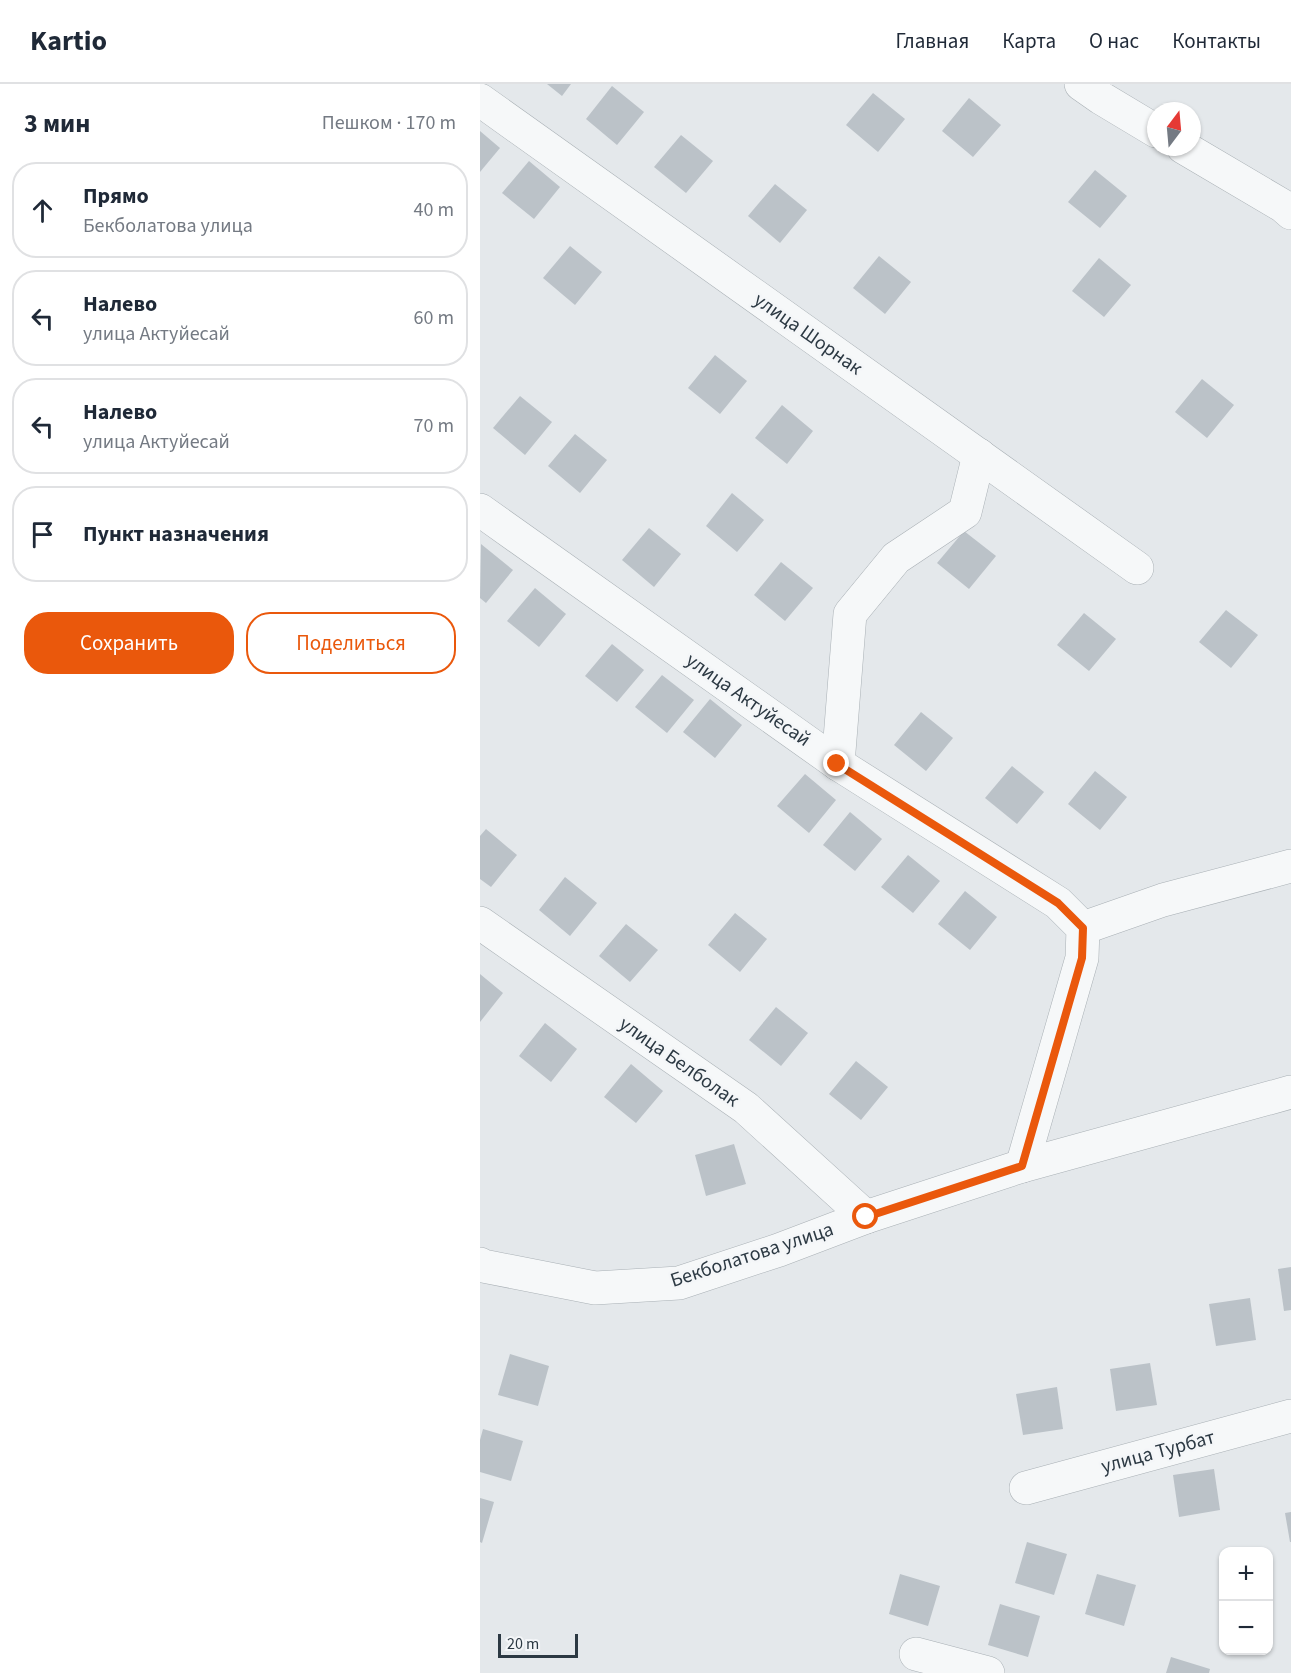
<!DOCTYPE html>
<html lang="ru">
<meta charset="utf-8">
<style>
:root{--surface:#fff;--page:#f6f6f7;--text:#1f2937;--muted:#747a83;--line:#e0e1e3;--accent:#ea580c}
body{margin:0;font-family:"Source Sans 3",sans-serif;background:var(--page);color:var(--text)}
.controls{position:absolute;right:18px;bottom:18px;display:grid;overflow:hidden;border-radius:12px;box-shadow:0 2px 4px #0004}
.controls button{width:54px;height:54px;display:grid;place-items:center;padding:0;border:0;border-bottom:2px solid var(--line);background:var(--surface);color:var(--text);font:30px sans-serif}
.compass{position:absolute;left:667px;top:18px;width:54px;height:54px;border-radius:50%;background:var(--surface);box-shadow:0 2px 4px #0004;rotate:16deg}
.scale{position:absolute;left:18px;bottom:15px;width:80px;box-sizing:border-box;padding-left:6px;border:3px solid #2c3943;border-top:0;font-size:16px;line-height:21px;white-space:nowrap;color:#2c3943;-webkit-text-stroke:4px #f4f6f8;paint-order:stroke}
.stop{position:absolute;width:18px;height:18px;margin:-14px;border:4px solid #ea580c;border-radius:50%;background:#fff}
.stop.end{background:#ea580c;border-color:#fff;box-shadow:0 2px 6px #0008}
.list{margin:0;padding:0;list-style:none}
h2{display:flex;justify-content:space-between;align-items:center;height:78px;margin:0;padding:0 24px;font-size:26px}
h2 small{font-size:20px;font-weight:400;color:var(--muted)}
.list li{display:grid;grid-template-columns:39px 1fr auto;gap:18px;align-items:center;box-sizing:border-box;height:96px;margin:0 12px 12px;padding:0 12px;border:2px solid var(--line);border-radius:24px}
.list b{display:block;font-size:22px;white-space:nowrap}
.list p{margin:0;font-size:20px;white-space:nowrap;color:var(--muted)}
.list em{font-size:20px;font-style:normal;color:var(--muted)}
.actions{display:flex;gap:12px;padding:18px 24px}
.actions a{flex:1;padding:14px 0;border:2px solid var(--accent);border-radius:24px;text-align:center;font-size:21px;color:var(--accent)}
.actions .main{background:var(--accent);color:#fff}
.icon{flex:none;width:33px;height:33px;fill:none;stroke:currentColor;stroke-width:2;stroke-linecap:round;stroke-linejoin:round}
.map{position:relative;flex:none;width:811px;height:1589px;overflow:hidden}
header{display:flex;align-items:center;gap:36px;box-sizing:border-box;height:84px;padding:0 30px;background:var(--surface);border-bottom:2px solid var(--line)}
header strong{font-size:28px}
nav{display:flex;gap:33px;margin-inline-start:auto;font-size:21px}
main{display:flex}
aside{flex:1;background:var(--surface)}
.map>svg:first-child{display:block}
.building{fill:#bbc2c8}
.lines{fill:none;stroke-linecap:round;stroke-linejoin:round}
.minor-casing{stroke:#a9b0b5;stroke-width:34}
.minor{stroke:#f6f8f9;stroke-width:33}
.route{stroke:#ea580c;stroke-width:8}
.labels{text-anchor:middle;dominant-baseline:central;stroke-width:5;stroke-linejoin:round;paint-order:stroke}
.street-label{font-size:20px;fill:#2c3943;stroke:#f4f6f8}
</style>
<header>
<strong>Kartio</strong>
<nav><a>Главная</a><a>Карта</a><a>О нас</a><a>Контакты</a></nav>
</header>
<main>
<aside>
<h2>3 мин<small>Пешком · 170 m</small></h2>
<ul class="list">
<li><svg class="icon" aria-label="ahead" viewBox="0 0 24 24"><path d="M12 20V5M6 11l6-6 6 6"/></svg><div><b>Прямо</b><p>Бекболатова улица</p></div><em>40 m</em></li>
<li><svg class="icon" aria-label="left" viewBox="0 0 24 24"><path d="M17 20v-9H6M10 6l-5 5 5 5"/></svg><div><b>Налево</b><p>улица Актуйесай</p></div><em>60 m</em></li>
<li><svg class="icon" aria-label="left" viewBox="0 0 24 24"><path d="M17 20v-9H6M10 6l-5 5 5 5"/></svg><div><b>Налево</b><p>улица Актуйесай</p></div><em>70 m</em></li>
<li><svg class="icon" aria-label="arrive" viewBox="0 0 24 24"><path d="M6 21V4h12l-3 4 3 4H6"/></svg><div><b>Пункт назначения</b></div></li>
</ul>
<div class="actions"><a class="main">Сохранить</a><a>Поделиться</a></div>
</aside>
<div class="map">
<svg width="811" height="1589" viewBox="0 0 811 1589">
<rect width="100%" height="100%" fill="#e4e8eb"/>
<g class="building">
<path d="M 67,0 L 91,0 L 82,12 Z"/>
<path d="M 132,2 L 164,28 L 137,61 L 106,35 Z"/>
<path d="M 393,9 L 425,35 L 398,68 L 366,41 Z"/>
<path d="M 489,14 L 521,41 L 493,73 L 462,47 Z"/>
<path d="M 0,47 L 20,64 L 0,88 Z"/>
<path d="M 201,51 L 233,77 L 206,109 L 174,83 Z"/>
<path d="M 49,77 L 80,103 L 54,135 L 22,109 Z"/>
<path d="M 615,86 L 647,112 L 620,144 L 588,118 Z"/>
<path d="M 295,100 L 327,126 L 300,159 L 268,132 Z"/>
<path d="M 90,162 L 122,188 L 95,221 L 63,194 Z"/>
<path d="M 399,172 L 431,198 L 405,230 L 373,204 Z"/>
<path d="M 619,174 L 651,201 L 624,233 L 592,207 Z"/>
<path d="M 235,271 L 267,297 L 240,330 L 208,304 Z"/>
<path d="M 722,295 L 754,321 L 727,354 L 695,328 Z"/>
<path d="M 40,312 L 72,338 L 45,371 L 13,344 Z"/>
<path d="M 302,321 L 333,347 L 307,380 L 275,354 Z"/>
<path d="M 95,350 L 127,376 L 100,409 L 68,382 Z"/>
<path d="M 252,409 L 284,436 L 257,468 L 226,442 Z"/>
<path d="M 169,444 L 201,470 L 174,503 L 142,476 Z"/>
<path d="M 484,447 L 516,472 L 489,505 L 457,479 Z"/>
<path d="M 1,460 L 33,486 L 6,519 L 0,514 Z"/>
<path d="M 301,478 L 333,504 L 305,537 L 274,511 Z"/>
<path d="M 55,504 L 86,530 L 59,563 L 27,537 Z"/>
<path d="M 746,526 L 778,551 L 751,584 L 719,558 Z"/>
<path d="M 604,529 L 636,555 L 609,587 L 577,561 Z"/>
<path d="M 132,560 L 164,586 L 137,618 L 105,592 Z"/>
<path d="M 182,591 L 214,616 L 187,649 L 155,623 Z"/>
<path d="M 230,615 L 262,641 L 235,674 L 203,648 Z"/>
<path d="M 441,628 L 473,654 L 446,687 L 414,661 Z"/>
<path d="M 532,682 L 564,708 L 537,740 L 505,714 Z"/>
<path d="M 615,687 L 647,713 L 620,746 L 588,720 Z"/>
<path d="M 325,690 L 356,716 L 329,749 L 297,722 Z"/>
<path d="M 370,728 L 402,755 L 375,787 L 343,761 Z"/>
<path d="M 6,745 L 37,771 L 11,803 L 0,795 L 0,752 Z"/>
<path d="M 428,771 L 460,797 L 433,829 L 401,803 Z"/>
<path d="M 85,793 L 117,819 L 90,852 L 59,826 Z"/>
<path d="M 485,807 L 517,833 L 490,866 L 458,840 Z"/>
<path d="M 255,829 L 287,855 L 260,888 L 228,861 Z"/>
<path d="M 146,840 L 178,866 L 150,898 L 119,872 Z"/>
<path d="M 0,890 L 23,909 L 0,938 Z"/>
<path d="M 296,923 L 328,949 L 301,982 L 269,956 Z"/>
<path d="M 65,939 L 97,965 L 71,998 L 39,972 Z"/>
<path d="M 376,977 L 408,1003 L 381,1036 L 349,1010 Z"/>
<path d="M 151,980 L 183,1007 L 156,1039 L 124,1013 Z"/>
<path d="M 254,1060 L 266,1100 L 226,1112 L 215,1071 Z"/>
<path d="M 811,1183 L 811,1226 L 804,1227 L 798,1185 Z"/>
<path d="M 770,1214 L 776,1256 L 736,1262 L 729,1220 Z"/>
<path d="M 30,1270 L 69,1282 L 58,1322 L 18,1311 Z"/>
<path d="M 670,1279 L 677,1321 L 636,1327 L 630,1285 Z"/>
<path d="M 577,1303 L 583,1345 L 543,1351 L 536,1310 Z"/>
<path d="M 3,1345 L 43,1357 L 31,1397 L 0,1388 L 0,1356 Z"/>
<path d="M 734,1385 L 740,1426 L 699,1433 L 693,1391 Z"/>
<path d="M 0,1414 L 14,1418 L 2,1459 L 0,1458 Z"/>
<path d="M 811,1428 L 811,1458 L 810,1458 L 805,1429 Z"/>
<path d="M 547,1458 L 587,1470 L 574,1511 L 535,1499 Z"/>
<path d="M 420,1490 L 460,1502 L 448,1542 L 409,1530 Z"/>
<path d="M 617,1490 L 656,1501 L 644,1542 L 605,1530 Z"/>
<path d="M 520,1520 L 560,1532 L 548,1573 L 508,1561 Z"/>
<path d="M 691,1573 L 730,1585 L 729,1589 L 686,1589 Z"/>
</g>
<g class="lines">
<g class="minor-casing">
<g id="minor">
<path d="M 601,0 L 621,14 L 676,47"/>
<path d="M 0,16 L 657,484"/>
<path d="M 703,63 L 803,122 L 811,129"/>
<path d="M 0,426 L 358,680 L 578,819 L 603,844 L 602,874 L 542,1082"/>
<path d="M 358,680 L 370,530 L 416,474 L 485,428 L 499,371"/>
<path d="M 0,839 L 266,1024 L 386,1133"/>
<path d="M 603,844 L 683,816 L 811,782"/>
<path d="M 0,1180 L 3,1182 L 115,1204 L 199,1199 L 299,1166 L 386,1133 L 542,1082 L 811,1008"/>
<path d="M 546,1404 L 811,1332"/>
<path d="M 436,1570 L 508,1589"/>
</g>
</g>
<use href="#minor" class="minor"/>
</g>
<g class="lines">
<path class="route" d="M 357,680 L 578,819 L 603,844 L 602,874 L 542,1082 L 386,1133"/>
</g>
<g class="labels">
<g class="street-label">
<text transform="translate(328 250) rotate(35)">улица Шорнак</text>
<text transform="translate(268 616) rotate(35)">улица Актуйесай</text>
<text transform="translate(199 978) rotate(35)">улица Белболак</text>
<text transform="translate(272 1171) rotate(-18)">Бекболатова улица</text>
<text transform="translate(678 1368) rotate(-15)">улица Турбат</text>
</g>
</g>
</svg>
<div class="controls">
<button>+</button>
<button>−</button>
</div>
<svg class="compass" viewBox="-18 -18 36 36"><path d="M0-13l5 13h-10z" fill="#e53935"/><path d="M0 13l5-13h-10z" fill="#747a83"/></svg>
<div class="scale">20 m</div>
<div class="stop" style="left:386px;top:1133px"></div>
<div class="stop end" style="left:357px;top:680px"></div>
</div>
</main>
